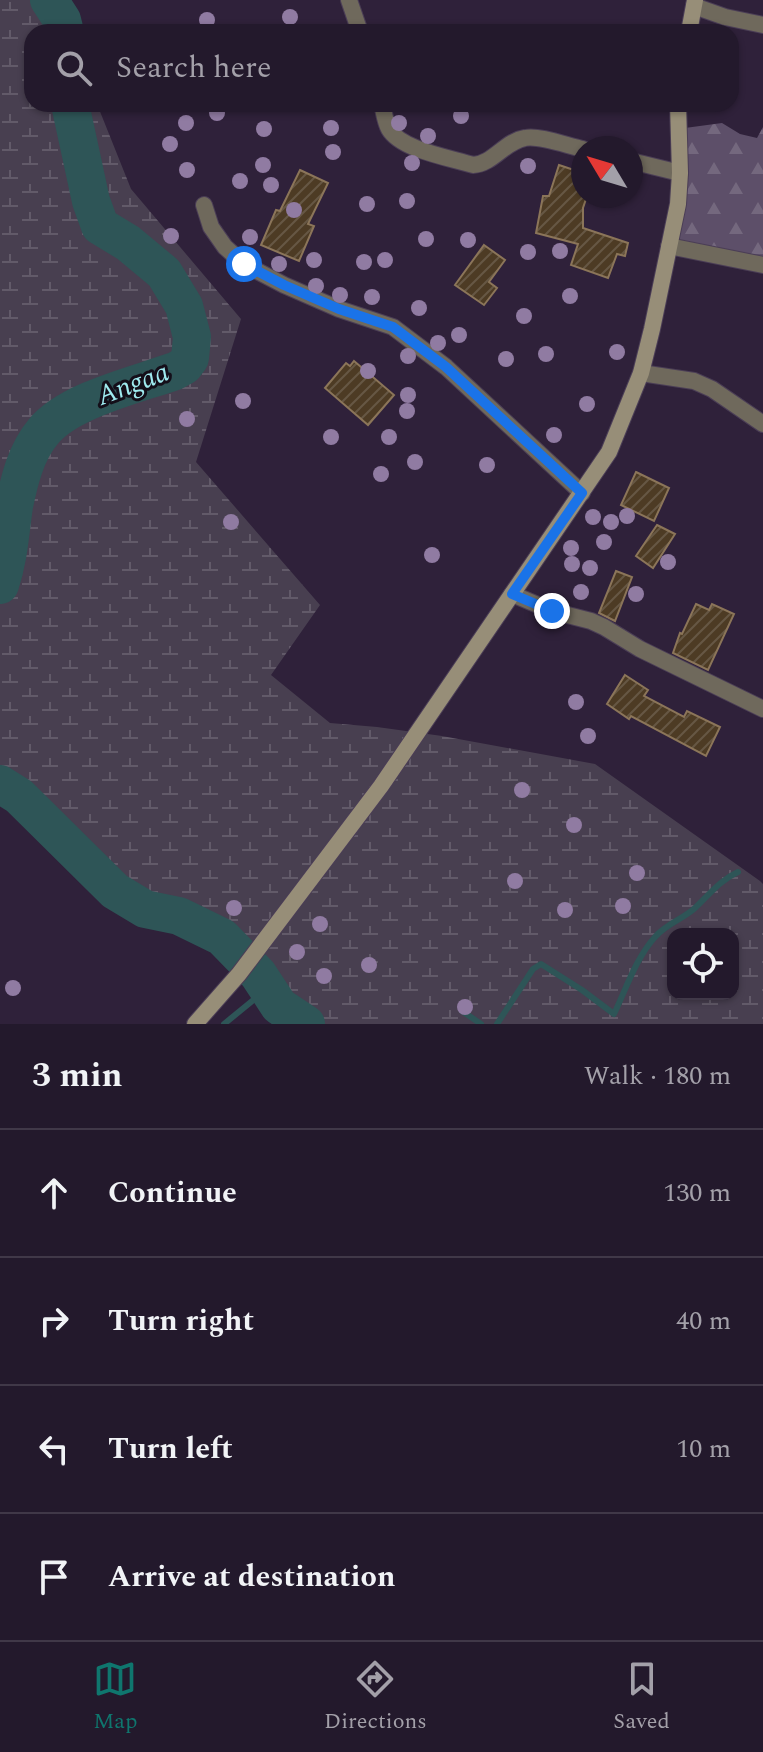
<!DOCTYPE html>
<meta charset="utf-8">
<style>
:root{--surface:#23192c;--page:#2f2638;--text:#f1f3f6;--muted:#a3a0a9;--line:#403848;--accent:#0f766e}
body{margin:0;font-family:Spectral,serif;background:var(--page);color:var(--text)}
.controls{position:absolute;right:24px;bottom:24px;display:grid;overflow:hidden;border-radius:16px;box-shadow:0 2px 6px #0004}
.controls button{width:72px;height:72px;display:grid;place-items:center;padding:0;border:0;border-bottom:2px solid var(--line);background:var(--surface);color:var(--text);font:40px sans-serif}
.compass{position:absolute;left:571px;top:136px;width:72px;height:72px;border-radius:50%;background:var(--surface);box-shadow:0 2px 6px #0004;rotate:308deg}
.stop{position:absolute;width:24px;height:24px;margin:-18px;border:6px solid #1a73e8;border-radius:50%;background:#fff}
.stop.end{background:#1a73e8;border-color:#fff;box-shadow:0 2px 8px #0008}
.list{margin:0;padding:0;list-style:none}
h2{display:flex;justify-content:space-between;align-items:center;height:104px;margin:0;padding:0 32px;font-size:34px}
h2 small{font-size:26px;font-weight:400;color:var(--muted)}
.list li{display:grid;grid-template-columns:52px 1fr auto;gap:24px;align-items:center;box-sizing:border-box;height:128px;padding:0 32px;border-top:2px solid var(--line)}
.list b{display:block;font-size:30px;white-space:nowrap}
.list em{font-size:26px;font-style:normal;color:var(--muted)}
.icon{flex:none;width:44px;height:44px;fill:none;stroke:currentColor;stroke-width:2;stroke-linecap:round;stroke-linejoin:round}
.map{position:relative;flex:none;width:763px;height:1024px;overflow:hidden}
.search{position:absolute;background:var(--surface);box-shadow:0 2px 6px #0004;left:24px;right:24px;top:24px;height:88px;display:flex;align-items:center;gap:20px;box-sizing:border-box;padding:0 28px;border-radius:24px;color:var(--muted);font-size:30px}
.sheet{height:616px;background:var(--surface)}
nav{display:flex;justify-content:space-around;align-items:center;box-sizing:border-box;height:112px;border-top:2px solid var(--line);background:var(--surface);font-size:22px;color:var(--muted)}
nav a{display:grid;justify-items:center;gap:4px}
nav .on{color:var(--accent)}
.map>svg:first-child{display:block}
.forest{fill:url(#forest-firs)}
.wetland{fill:url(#wetland-marsh);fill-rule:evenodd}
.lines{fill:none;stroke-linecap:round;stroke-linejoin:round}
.stream{stroke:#2e5557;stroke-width:6}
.river{stroke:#2e5557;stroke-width:38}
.building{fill:url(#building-hatch);stroke:#8b7559;stroke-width:2}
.street-casing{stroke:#4b3e56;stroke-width:18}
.secondary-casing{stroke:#4b3e56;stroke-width:18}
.street{stroke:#6f695c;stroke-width:16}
.secondary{stroke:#978e78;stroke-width:16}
.tree{fill:#907ba2}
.route{stroke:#1a73e8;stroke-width:10}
.labels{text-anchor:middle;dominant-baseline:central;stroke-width:6;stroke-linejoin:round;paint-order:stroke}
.water-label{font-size:28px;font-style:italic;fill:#9feaef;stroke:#140e19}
</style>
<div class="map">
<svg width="763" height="1024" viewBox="0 0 763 1024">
<defs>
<pattern id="forest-firs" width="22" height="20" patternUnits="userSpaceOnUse" patternTransform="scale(2)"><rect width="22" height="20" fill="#5d4f69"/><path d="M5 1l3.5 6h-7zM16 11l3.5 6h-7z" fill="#74687e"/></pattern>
<pattern id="wetland-marsh" width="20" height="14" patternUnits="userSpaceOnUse" patternTransform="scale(2)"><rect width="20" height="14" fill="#483f50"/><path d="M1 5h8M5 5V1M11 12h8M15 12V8" fill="none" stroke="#625a69"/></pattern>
<pattern id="building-hatch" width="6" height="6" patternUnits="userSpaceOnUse" patternTransform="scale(2)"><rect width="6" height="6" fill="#4d3b24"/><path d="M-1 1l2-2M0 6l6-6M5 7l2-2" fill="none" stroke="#665744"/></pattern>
</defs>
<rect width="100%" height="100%" fill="#2f213a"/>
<path class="forest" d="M 722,123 L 740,134 L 757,138 L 763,127 L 763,262 L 673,251 L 685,128 Z"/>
<path class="wetland" d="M 0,0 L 55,0 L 68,32 L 32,32 L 32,104 L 97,104 L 131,189 L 241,319 L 196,462 L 320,605 L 271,675 L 330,723 L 377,727 L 442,736 L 595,764 L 760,881 L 763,884 L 763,1024 L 306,1024 L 279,1006 L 258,974 L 222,937 L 179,916 L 145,909 L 116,891 L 19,796 L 0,784 ZM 673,934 L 733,934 L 733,994 L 673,994 Z"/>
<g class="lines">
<g class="stream">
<path d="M 462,1011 L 481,1024"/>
<path d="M 224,1024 L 267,989"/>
<path d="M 497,1024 L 533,969 L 541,964 L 582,990 L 614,1014 C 626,989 636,958 655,937 C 666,924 683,919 695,908 C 709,895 720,880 738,872"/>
</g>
<g class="river">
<path d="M 49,0 L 62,20 L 65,32"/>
<path d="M 0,585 C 9,557 10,534 14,506 C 19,481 26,452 43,432 C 69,400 136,385 175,371 L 184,366 L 190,358 L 192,337 L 184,306 L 164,273 L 128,243 L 100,226 L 91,201 L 70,104"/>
<path d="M 0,784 L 19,796 L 115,891 L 145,909 L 179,916 L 222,937 L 258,974 L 279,1006 L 306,1024"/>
</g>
</g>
<g class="building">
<path d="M 559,165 L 583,173 L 583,196 L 587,196 L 583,208 L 583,228 L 628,243 L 625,256 L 617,254 L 608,278 L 571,265 L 578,244 L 536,233 L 543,196 L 549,196 Z"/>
<path d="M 300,170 L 328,183 L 308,224 L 314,226 L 299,261 L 261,245 L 276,210 L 280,211 Z"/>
<path d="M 484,245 L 505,260 L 489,282 L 497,288 L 484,305 L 455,285 Z"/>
<path d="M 354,361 L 394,395 L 368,425 L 325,388 L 346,363 L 350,366 Z"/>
<path d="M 636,472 L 669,488 L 654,521 L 621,505 Z"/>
<path d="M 657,525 L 675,534 L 653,568 L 636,556 Z"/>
<path d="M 616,571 L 632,577 L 615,621 L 599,613 Z"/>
<path d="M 696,604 L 709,610 L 712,604 L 734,614 L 708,670 L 673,653 L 680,633 L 682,634 Z"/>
<path d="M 625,675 L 648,690 L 644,696 L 684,717 L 687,711 L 720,727 L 706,756 L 631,716 L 629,719 L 607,704 Z"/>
</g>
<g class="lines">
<g class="street-casing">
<g id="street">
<path d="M 349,0 L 360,32"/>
<path d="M 694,6 L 725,17 L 763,25"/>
<path d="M 382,104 C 384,112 385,122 389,129 C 401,150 451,158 473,165 C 493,164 505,141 525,138 C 540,135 568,146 583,149"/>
<path d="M 631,161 L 680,173"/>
<path d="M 204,205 L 211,227 L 225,247 L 244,264 L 284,285 L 339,309 L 393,327 L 446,367 L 582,493"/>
<path d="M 669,246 L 763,265"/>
<path d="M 641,373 L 694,381 L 712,389 L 763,424"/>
<path d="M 512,594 L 552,611 L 591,621 L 604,627 L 640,649 L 763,709"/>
</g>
</g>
<g class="secondary-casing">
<g id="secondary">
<path d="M 689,32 L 695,0"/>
<path d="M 195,1024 L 239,974 L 381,786 L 609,452 L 641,373 L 652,329 L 678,204 L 680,173 L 678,104"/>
</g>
</g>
<use href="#street" class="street"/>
<use href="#secondary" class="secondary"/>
</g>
<g class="tree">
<circle cx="290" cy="17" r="8"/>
<circle cx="207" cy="20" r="8"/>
<circle cx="217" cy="113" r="8"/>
<circle cx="461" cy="116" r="8"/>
<circle cx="186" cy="123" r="8"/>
<circle cx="399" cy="123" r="8"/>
<circle cx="331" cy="128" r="8"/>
<circle cx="264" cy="129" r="8"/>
<circle cx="428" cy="136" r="8"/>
<circle cx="170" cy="144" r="8"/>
<circle cx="333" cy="152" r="8"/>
<circle cx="412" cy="163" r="8"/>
<circle cx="263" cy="165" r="8"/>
<circle cx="528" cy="166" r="8"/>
<circle cx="187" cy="170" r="8"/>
<circle cx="240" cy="181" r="8"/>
<circle cx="271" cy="185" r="8"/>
<circle cx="407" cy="201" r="8"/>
<circle cx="367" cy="204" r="8"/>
<circle cx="294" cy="210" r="8"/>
<circle cx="171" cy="236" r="8"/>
<circle cx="250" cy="237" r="8"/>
<circle cx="426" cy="239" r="8"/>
<circle cx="468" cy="240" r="8"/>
<circle cx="560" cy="251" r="8"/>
<circle cx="528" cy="252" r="8"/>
<circle cx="314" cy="260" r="8"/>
<circle cx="385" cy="260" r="8"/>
<circle cx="364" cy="262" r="8"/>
<circle cx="279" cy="264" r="8"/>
<circle cx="316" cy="286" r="8"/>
<circle cx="340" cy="295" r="8"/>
<circle cx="570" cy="296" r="8"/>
<circle cx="372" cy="297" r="8"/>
<circle cx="419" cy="308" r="8"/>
<circle cx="524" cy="316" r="8"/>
<circle cx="459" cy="335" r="8"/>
<circle cx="438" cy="343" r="8"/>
<circle cx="617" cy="352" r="8"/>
<circle cx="546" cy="354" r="8"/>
<circle cx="408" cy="356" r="8"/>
<circle cx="506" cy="359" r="8"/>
<circle cx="368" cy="371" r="8"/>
<circle cx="408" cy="395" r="8"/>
<circle cx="243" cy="401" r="8"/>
<circle cx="587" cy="404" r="8"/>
<circle cx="407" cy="411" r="8"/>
<circle cx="187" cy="419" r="8"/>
<circle cx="554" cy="435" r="8"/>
<circle cx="331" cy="437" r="8"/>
<circle cx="389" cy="437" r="8"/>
<circle cx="415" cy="462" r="8"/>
<circle cx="487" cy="465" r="8"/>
<circle cx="381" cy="474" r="8"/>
<circle cx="627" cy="516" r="8"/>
<circle cx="593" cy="517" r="8"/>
<circle cx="231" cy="522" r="8"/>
<circle cx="611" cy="522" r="8"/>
<circle cx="604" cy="542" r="8"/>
<circle cx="571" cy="548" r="8"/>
<circle cx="432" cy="555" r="8"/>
<circle cx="668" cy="562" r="8"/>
<circle cx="572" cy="564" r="8"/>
<circle cx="590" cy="568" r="8"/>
<circle cx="581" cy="592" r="8"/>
<circle cx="636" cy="594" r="8"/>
<circle cx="576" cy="702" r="8"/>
<circle cx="588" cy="736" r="8"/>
<circle cx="522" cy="790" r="8"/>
<circle cx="574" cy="825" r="8"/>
<circle cx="637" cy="873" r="8"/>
<circle cx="515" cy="881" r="8"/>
<circle cx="623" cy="906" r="8"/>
<circle cx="234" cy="908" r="8"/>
<circle cx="565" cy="910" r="8"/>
<circle cx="320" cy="924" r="8"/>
<circle cx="297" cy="952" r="8"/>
<circle cx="369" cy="965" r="8"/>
<circle cx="324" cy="976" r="8"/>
<circle cx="13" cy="988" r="8"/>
<circle cx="465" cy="1007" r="8"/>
</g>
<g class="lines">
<path class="route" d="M 244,264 L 284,285 L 339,309 L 393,327 L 446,367 L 582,493 L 512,594 L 552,611"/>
</g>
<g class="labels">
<g class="water-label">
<text transform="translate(133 384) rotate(-21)">Angaa</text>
</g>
</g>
</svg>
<div class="controls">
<button><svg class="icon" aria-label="locate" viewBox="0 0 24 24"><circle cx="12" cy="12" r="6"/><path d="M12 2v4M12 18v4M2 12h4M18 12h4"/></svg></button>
</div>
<svg class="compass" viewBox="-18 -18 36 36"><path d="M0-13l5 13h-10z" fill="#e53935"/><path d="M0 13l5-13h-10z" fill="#a3a0a9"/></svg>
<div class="stop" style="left:244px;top:264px"></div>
<div class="stop end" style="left:552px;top:611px"></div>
<div class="search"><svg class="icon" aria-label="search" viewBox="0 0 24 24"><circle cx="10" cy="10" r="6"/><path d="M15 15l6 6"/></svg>Search here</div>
</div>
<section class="sheet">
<h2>3 min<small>Walk · 180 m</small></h2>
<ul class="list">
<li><svg class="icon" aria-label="ahead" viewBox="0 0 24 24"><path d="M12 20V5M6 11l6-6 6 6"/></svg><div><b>Continue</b></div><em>130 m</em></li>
<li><svg class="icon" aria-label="right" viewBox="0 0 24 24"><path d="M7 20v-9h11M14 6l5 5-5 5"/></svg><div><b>Turn right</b></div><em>40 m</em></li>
<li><svg class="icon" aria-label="left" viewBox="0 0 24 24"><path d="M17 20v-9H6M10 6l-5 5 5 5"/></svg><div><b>Turn left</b></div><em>10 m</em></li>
<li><svg class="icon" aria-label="arrive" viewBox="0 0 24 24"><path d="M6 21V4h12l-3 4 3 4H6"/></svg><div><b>Arrive at destination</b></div></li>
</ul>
</section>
<nav>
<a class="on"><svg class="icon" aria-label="map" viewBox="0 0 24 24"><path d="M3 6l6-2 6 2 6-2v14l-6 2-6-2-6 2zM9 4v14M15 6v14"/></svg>Map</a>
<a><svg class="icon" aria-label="directions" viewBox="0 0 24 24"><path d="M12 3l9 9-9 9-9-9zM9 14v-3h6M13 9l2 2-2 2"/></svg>Directions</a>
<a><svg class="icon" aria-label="saved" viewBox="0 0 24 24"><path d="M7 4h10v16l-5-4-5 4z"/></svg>Saved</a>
</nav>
